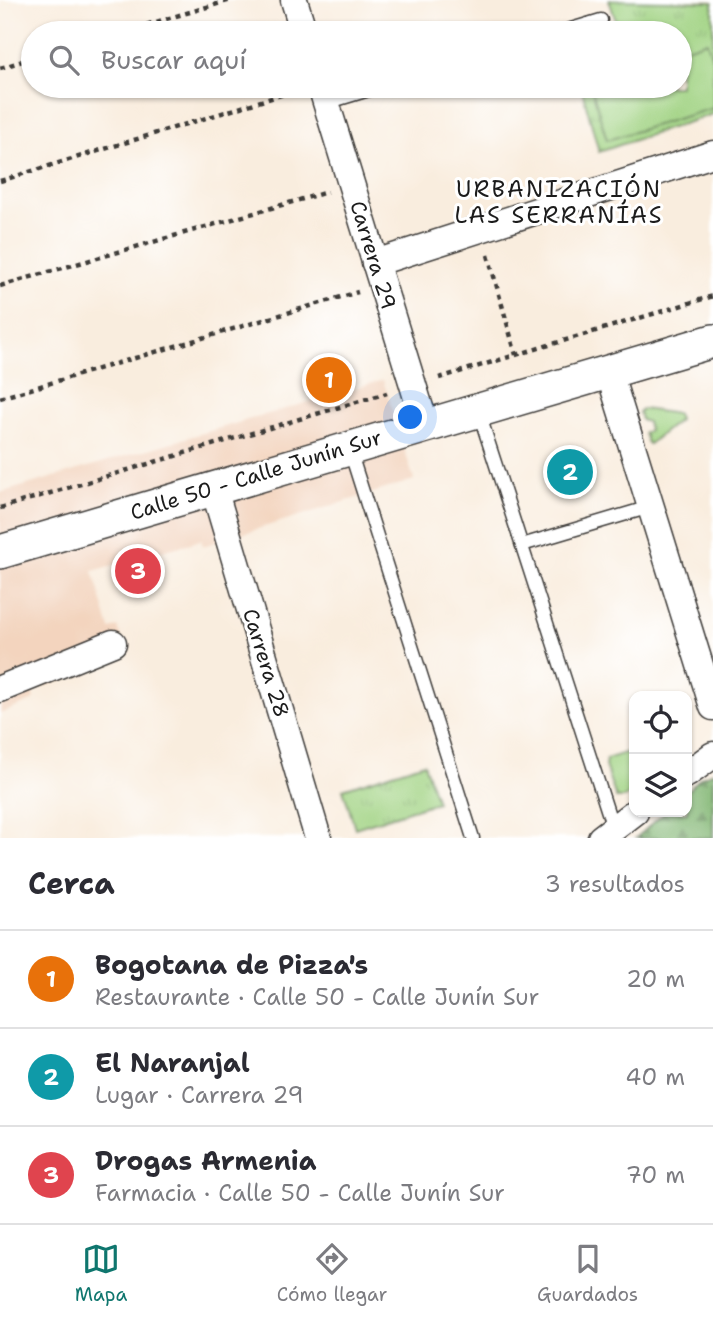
<!DOCTYPE html>
<html lang="es">
<meta charset="utf-8">
<style>
:root{--surface:#fff;--page:#f7f7f7;--text:#2b2b33;--muted:#7c7c81;--line:#e1e1e2;--accent:#0f766e}
body{margin:0;font-family:"Shantell Sans",sans-serif;background:var(--page);color:var(--text)}
.controls{position:absolute;right:21px;bottom:21px;display:grid;overflow:hidden;border-radius:14px;box-shadow:0 2px 5px #0004}
.controls button{width:63px;height:63px;display:grid;place-items:center;padding:0;border:0;border-bottom:2px solid var(--line);background:var(--surface);color:var(--text);font:35px sans-serif}
.you{position:absolute;left:411px;top:418px;width:24px;height:24px;margin:-18px;border:5px solid #fff;border-radius:50%;background:#1a73e8;box-shadow:0 0 0 10px #1a73e833}
.badge{display:grid;place-items:center;width:46px;height:46px;border-radius:50%;background:var(--accent);color:#fff;font-size:23px;font-weight:700}
.pin{position:absolute;translate:-50% -50%;border:4px solid #fff;box-shadow:0 2px 7px #0006}
.list{margin:0;padding:0;list-style:none}
h2{display:flex;justify-content:space-between;align-items:center;height:91px;margin:0;padding:0 28px;font-size:30px}
h2 small{font-size:23px;font-weight:400;color:var(--muted)}
.list li{display:grid;grid-template-columns:46px 1fr auto;gap:21px;align-items:center;box-sizing:border-box;height:98px;padding:0 28px;border-top:2px solid var(--line)}
.list b{display:block;font-size:26px;white-space:nowrap}
.list p{margin:0;font-size:23px;white-space:nowrap;color:var(--muted)}
.list em{font-size:23px;font-style:normal;color:var(--muted)}
.icon{flex:none;width:38px;height:38px;fill:none;stroke:currentColor;stroke-width:2;stroke-linecap:round;stroke-linejoin:round}
.map{position:relative;flex:none;width:713px;height:838px;overflow:hidden}
.search{position:absolute;background:var(--surface);box-shadow:0 2px 5px #0004;left:21px;right:21px;top:21px;height:77px;display:flex;align-items:center;gap:18px;box-sizing:border-box;padding:0 24px;border-radius:38px;color:var(--muted);font-size:26px}
.sheet{height:385px;background:var(--surface)}
nav{display:flex;justify-content:space-around;align-items:center;box-sizing:border-box;height:98px;border-top:2px solid var(--line);background:var(--surface);font-size:19px;color:var(--muted)}
nav a{display:grid;justify-items:center;gap:4px}
nav .on{color:var(--accent)}
.map>svg:first-child{display:block}
.built{fill:#f3d4be}
.forest{fill:url(#forest-firs);stroke:#4e6846;stroke-width:2}
.park{fill:url(#park-tufts);stroke:#5e7850;stroke-width:2}
.garden{fill:#a1d383;stroke:#5e7850;stroke-width:2}
.lines{fill:none;stroke-linecap:round;stroke-linejoin:round}
.service-casing{stroke:#3d3b39;stroke-width:15}
.minor-casing{stroke:#3d3b39;stroke-width:29}
.tertiary-casing{stroke:#3d3b39;stroke-width:36}
.path{stroke:#3d3b39;stroke-width:4.5;stroke-dasharray:5 5;stroke-linecap:butt}
.service{stroke:#fff;stroke-width:12}
.minor{stroke:#fff;stroke-width:26}
.tertiary{stroke:#fff;stroke-width:33}
.labels{text-anchor:middle;dominant-baseline:central;stroke-width:6;stroke-linejoin:round;paint-order:stroke}
.street-label{font-size:21px;fill:#1c1c1c;stroke:#fff}
.neighbourhood-label{font-size:23px;letter-spacing:2px;fill:#1c1c1c;stroke:#fff}
</style>
<div class="map">
<svg width="713" height="838" viewBox="0 0 713 838">
<defs>
<pattern id="forest-firs" width="22" height="20" patternUnits="userSpaceOnUse" patternTransform="scale(1.75)"><rect width="22" height="20" fill="#80b571"/><path d="M5 1l3.5 6h-7zM16 11l3.5 6h-7z" fill="#68925c"/></pattern>
<pattern id="park-tufts" width="24" height="20" patternUnits="userSpaceOnUse" patternTransform="scale(1.75)"><rect width="24" height="20" fill="#a1d383"/><path d="M3 7l-1-3M5 7V3M7 7l1-3M15 17l-1-3M17 17v-4M19 17l1-3" fill="none" stroke="#8ab571"/></pattern>
</defs>
<rect width="100%" height="100%" fill="#fff"/>
<filter id="ink" filterUnits="userSpaceOnUse"><feTurbulence type="fractalNoise" baseFrequency=".0143" numOctaves="2"/><feDisplacementMap in="SourceGraphic" scale="14" xChannelSelector="R" yChannelSelector="G"/><feConvolveMatrix kernelMatrix="1 2 1 2 8 2 1 2 1" color-interpolation-filters="sRGB"/></filter>
<filter id="wash" filterUnits="userSpaceOnUse"><feTurbulence type="fractalNoise" baseFrequency=".00686" numOctaves="4" result="noise"/><feDisplacementMap in="SourceGraphic" scale="28" xChannelSelector="R" yChannelSelector="G"/><feGaussianBlur stdDeviation="1.57" result="paint"/><feColorMatrix in="noise" values="0 0 0 0 0 0 0 0 0 0 0 0 0 0 0 0 0 1.4 0 .05"/><feComposite in="paint" operator="in"/></filter>
<g filter="url(#wash)">
<rect width="100%" height="100%" fill="#f9edde"/>
<path class="built" d="M 383,380 L 414,480 L 203,546 L 201,540 L 93,571 L 110,629 L 118,627 L 126,654 L 58,682 L 32,690 L 34,700 L 0,714 L 0,493 Z"/>
<path class="forest" d="M 713,772 L 713,838 L 636,838 L 665,812 L 687,812 L 687,791 L 701,777 Z"/>
<g class="park">
<path d="M 609,0 L 713,2 L 713,114 L 599,152 L 581,86 L 680,86 L 680,33 L 620,33 Z"/>
<path d="M 424,763 L 437,802 L 355,828 L 343,789 Z"/>
</g>
<g class="garden">
<path d="M 707,41 L 713,62 L 713,108 L 607,140 L 591,86 L 680,86 L 680,50 Z"/>
<path d="M 643,409 L 677,414 L 679,420 L 649,444 L 647,443 L 644,433 L 649,430 L 647,422 L 641,420 L 639,412 Z"/>
<path d="M 634,750 L 634,790 L 624,798 L 616,798 L 605,766 L 606,759 Z"/>
</g>
</g>
<g filter="url(#ink)">
<g class="lines">
<g class="service-casing">
<g id="service">
<path d="M 558,33 L 601,20"/>
<path d="M 326,103 L 382,86"/>
<path d="M 479,413 L 613,828"/>
<path d="M 350,451 L 473,838"/>
<path d="M 522,545 L 650,507"/>
</g>
</g>
<g class="minor-casing">
<g id="minor">
<path d="M 294,0 L 304,33"/>
<path d="M 321,86 L 425,424"/>
<path d="M 375,263 L 713,154"/>
<path d="M 609,372 L 713,707"/>
<path d="M 214,489 L 318,838"/>
<path d="M 0,689 L 113,643"/>
<path d="M 687,774 L 713,755"/>
<path d="M 601,838 L 635,812"/>
</g>
</g>
<g class="tertiary-casing">
<path id="tertiary" d="M 0,552 L 713,341"/>
</g>
<g class="path">
<path d="M 118,33 L 231,0"/>
<path d="M 0,68 L 33,58"/>
<path d="M 0,181 L 294,91"/>
<path d="M 488,255 L 516,355"/>
<path d="M 0,286 L 327,192"/>
<path d="M 439,378 L 713,296"/>
<path d="M 0,398 L 358,292"/>
<path d="M 0,508 L 387,393"/>
</g>
<use href="#service" class="service"/>
<use href="#minor" class="minor"/>
<use href="#tertiary" class="tertiary"/>
</g>
</g>
<g class="labels">
<g class="street-label">
<text transform="translate(373 255) rotate(73)">Carrera 29</text>
<text transform="translate(256 475) rotate(-17)">Calle 50 - Calle Junín Sur</text>
<text transform="translate(266 663) rotate(73)">Carrera 28</text>
</g>
<g class="neighbourhood-label">
<text x="559" y="189">URBANIZACIÓN<tspan x="559" dy="26">LAS SERRANÍAS</tspan></text>
</g>
</g>
</svg>
<div class="controls">
<button><svg class="icon" aria-label="locate" viewBox="0 0 24 24"><circle cx="12" cy="12" r="6"/><path d="M12 2v4M12 18v4M2 12h4M18 12h4"/></svg></button>
<button><svg class="icon" aria-label="layers" viewBox="0 0 24 24"><path d="M12 4l9 5-9 5-9-5zM3 14l9 5 9-5"/></svg></button>
</div>
<div class="you"></div>
<div class="pin badge" style="left:329px;top:380px;background:#e8710a">1</div>
<div class="pin badge" style="left:570px;top:472px;background:#0f9aa8">2</div>
<div class="pin badge" style="left:138px;top:571px;background:#e0444e">3</div>
<div class="search"><svg class="icon" aria-label="search" viewBox="0 0 24 24"><circle cx="10" cy="10" r="6"/><path d="M15 15l6 6"/></svg>Buscar aquí</div>
</div>
<section class="sheet">
<h2>Cerca<small>3 resultados</small></h2>
<ul class="list">
<li><span class="badge" style="background:#e8710a">1</span><div><b>Bogotana de Pizza's</b><p>Restaurante · Calle 50 - Calle Junín Sur</p></div><em>20 m</em></li>
<li><span class="badge" style="background:#0f9aa8">2</span><div><b>El Naranjal</b><p>Lugar · Carrera 29</p></div><em>40 m</em></li>
<li><span class="badge" style="background:#e0444e">3</span><div><b>Drogas Armenia</b><p>Farmacia · Calle 50 - Calle Junín Sur</p></div><em>70 m</em></li>
</ul>
</section>
<nav>
<a class="on"><svg class="icon" aria-label="map" viewBox="0 0 24 24"><path d="M3 6l6-2 6 2 6-2v14l-6 2-6-2-6 2zM9 4v14M15 6v14"/></svg>Mapa</a>
<a><svg class="icon" aria-label="directions" viewBox="0 0 24 24"><path d="M12 3l9 9-9 9-9-9zM9 14v-3h6M13 9l2 2-2 2"/></svg>Cómo llegar</a>
<a><svg class="icon" aria-label="saved" viewBox="0 0 24 24"><path d="M7 4h10v16l-5-4-5 4z"/></svg>Guardados</a>
</nav>
